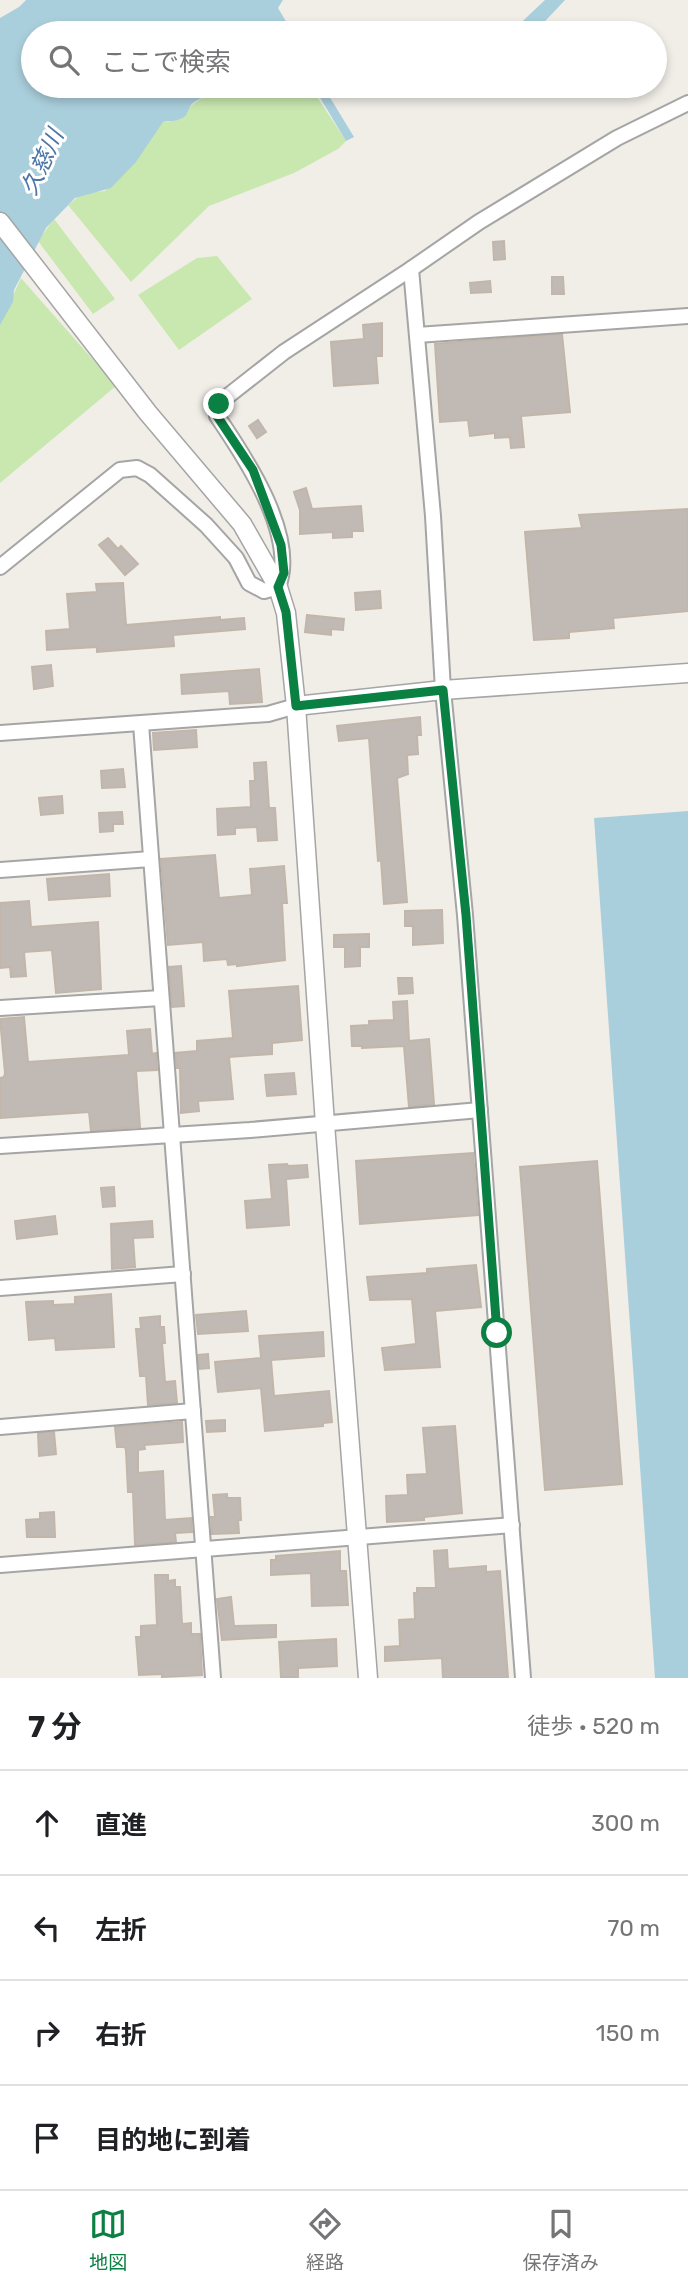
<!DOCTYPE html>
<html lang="ja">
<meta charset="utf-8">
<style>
:root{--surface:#fff;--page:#f6f6f6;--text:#202124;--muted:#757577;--line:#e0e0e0;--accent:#0b8043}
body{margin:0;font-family:Rubik,"Noto Sans JP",sans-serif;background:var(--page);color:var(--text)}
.stop{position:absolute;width:21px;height:21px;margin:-16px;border:5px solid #0b8043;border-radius:50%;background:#fff}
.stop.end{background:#0b8043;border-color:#fff;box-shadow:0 2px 7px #0008}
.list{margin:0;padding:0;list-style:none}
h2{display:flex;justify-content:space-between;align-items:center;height:91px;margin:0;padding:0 28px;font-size:30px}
h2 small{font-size:23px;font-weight:400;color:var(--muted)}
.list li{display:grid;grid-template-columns:46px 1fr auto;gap:21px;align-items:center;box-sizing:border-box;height:105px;padding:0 28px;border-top:2px solid var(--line)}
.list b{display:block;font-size:26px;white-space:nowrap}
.list em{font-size:23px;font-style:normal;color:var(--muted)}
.icon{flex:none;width:38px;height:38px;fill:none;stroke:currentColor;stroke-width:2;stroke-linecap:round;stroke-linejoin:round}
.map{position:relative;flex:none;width:688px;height:1678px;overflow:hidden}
.search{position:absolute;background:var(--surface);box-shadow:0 4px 10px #0003;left:21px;right:21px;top:21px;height:77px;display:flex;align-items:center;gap:18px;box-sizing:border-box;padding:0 24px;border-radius:38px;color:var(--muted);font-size:26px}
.sheet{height:511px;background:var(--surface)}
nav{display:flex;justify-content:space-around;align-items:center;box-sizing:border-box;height:98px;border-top:2px solid var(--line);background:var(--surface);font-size:19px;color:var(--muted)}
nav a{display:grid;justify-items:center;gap:4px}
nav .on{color:var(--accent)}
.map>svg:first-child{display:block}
.grass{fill:#c9e8b0}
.water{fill:#aacfdc}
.building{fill:#c1bab4;stroke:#c2b6aa;stroke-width:2}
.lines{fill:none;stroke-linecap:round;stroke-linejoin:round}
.minor-casing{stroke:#a5a5a5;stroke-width:18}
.tertiary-casing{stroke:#a5a5a5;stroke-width:21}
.minor{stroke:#fff;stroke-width:14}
.tertiary{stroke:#fff;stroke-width:18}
.route{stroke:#0b8043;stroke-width:9}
.labels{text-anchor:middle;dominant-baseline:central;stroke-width:6;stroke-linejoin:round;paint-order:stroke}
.water-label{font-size:23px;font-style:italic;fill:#4d76a6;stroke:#fff}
</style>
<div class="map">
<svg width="688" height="1678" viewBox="0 0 688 1678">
<rect width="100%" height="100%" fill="#f1eee8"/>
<g class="grass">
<path d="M 214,86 L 310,86 L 346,141 L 338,149 L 294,173 L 209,206 L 131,282 L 68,205 L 83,193 L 105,191 L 163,122 C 194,119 179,113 196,102 C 203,97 210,95 217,91 Z"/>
<path d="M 54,219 L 115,299 L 93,314 L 38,241 Z"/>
<path d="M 217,256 L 252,299 L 179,350 L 138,295 L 197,258 Z"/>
<path d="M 21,278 L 116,386 L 0,483 L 0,324 Z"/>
</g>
<g class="water">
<path d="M 26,0 L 283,0 L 278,8 L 293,33 L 281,33 L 273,21 L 266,33 L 33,33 L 33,86 L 214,86 L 217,91 C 210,96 197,98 191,105 C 187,111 188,117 180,119 C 175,122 169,120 163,122 L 136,162 L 111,188 L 75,198 L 46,228 L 14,290 L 13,302 L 0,325 L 0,18 L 19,7 Z"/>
<path d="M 545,0 L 565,0 L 534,33 L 510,33 Z"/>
<path d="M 313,86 L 323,86 L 354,137 L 346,141 Z"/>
<path d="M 688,811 L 688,1678 L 655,1678 L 594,818 Z"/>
</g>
<g class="building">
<path d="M 504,241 L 505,259 L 494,260 L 493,242 Z"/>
<path d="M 552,277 L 563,277 L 564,294 L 552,294 Z"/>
<path d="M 490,281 L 491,292 L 471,293 L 470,283 Z"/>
<path d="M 382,323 L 382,356 L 376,356 L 378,383 L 334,386 L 331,342 L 364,339 L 363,325 Z"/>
<path d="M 562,334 L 570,412 L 521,416 L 524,447 L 511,448 L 510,437 L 495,438 L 495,433 L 470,436 L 468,420 L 440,422 L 435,344 Z"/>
<path d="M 258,420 L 266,432 L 257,438 L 249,426 Z"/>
<path d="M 306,488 L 312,509 L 361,506 L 363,531 L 352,531 L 352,537 L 333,538 L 333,532 L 300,534 L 300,510 L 294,492 Z"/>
<path d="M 688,509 L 688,611 L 613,618 L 614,628 L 569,632 L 569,638 L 534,640 L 525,532 L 582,528 L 579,515 Z"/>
<path d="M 108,538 L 118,549 L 121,546 L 138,564 L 125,575 L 99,545 Z"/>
<path d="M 123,583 L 126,625 L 220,617 L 220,620 L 244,618 L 245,629 L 173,635 L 174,646 L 97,652 L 97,647 L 47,650 L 46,631 L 70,629 L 67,594 L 97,592 L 96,584 Z"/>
<path d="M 380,591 L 381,608 L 356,610 L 355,593 Z"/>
<path d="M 307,615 L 344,619 L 343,630 L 331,629 L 331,635 L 305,632 Z"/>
<path d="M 51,665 L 53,686 L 34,689 L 32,667 Z"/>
<path d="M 259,669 L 262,702 L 230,704 L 229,691 L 182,694 L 181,675 Z"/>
<path d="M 420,717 L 421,735 L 417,735 L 418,754 L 407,755 L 408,774 L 397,778 L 407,902 L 384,904 L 381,860 L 378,861 L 369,738 L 339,741 L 337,726 Z"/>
<path d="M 196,730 L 197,747 L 154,750 L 153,733 Z"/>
<path d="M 266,762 L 269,808 L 275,808 L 277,840 L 258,841 L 257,827 L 235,828 L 235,834 L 218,835 L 217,809 L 251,807 L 250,781 L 255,781 L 254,763 Z"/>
<path d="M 123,769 L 125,787 L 102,788 L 101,771 Z"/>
<path d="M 62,796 L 63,813 L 41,815 L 39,798 Z"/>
<path d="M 122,812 L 123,824 L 113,824 L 113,831 L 100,832 L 99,813 Z"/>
<path d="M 215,855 L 219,898 L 252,895 L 250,869 L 284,866 L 287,903 L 282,903 L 285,960 L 237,966 L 237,964 L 228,965 L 227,959 L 204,961 L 203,942 L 168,945 L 161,859 Z"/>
<path d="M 109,874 L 110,896 L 49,900 L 47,879 Z"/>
<path d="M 29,901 L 31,927 L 98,922 L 101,989 L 56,993 L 52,950 L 24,952 L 26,976 L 11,977 L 10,967 L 0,968 L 0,903 Z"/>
<path d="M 442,910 L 443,943 L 413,945 L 413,926 L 405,926 L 405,911 Z"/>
<path d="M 369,934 L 369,947 L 360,947 L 360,966 L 345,967 L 345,947 L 334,947 L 334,935 Z"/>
<path d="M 181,966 L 184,1006 L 172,1007 L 169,967 Z"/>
<path d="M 398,978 L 412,978 L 413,993 L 399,994 Z"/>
<path d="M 298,986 L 302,1040 L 272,1043 L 272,1054 L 229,1057 L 233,1099 L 198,1101 L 199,1111 L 181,1113 L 180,1068 L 177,1068 L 175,1053 L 197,1051 L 197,1041 L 233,1038 L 229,991 Z"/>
<path d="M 407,1001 L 409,1041 L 429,1039 L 434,1104 L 409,1107 L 404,1046 L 362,1048 L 362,1046 L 352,1046 L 351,1026 L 369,1025 L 369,1021 L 394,1020 L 393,1002 Z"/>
<path d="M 24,1017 L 28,1062 L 129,1055 L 127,1031 L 150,1029 L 152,1054 L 156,1053 L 157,1070 L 136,1071 L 140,1127 L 91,1131 L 89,1112 L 0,1118 L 0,1078 L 4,1077 L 5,1073 L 0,1019 Z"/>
<path d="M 294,1073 L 296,1094 L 267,1096 L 265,1075 Z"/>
<path d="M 473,1153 L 478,1215 L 360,1224 L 356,1161 Z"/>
<path d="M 597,1161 L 622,1484 L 545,1490 L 520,1167 Z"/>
<path d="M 287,1164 L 288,1166 L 307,1165 L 308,1177 L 286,1179 L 289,1225 L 247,1228 L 245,1201 L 272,1199 L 269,1165 Z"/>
<path d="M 114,1187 L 115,1206 L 103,1207 L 101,1188 Z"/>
<path d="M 55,1216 L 57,1234 L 17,1239 L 15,1221 Z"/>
<path d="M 152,1221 L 153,1237 L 133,1238 L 135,1267 L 112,1269 L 111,1224 Z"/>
<path d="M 476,1265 L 481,1307 L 435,1311 L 440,1367 L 385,1370 L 382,1348 L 416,1344 L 412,1299 L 370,1300 L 367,1277 L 427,1273 L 427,1269 Z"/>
<path d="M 111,1294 L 114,1347 L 56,1350 L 55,1338 L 29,1340 L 26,1302 L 53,1301 L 53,1305 L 75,1304 L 75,1297 Z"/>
<path d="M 246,1311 L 248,1331 L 198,1334 L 196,1315 Z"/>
<path d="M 160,1316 L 160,1327 L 164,1327 L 165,1343 L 162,1343 L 165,1382 L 175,1381 L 177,1403 L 148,1405 L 146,1376 L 140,1376 L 136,1329 L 141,1329 L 140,1318 Z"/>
<path d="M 323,1332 L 324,1356 L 271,1360 L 274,1396 L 329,1391 L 332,1422 L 323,1423 L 323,1426 L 265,1431 L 261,1388 L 218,1392 L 215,1362 L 261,1358 L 259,1336 Z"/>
<path d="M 208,1354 L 209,1368 L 199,1369 L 198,1355 Z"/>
<path d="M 225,1420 L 225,1431 L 207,1432 L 206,1421 Z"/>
<path d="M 182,1422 L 183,1442 L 144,1445 L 145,1449 L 138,1450 L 138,1473 L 163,1471 L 165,1520 L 191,1518 L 192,1532 L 175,1533 L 176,1542 L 135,1545 L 133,1492 L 128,1492 L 126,1451 L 125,1447 L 117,1447 L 115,1427 Z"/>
<path d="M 455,1426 L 462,1513 L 424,1517 L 424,1520 L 387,1522 L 386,1496 L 408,1495 L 407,1475 L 427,1474 L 423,1428 Z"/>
<path d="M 54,1432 L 56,1454 L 39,1456 L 38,1433 Z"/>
<path d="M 227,1494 L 227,1498 L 240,1498 L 241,1520 L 238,1520 L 239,1533 L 212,1534 L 211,1517 L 215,1517 L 213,1495 Z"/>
<path d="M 54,1512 L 55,1537 L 27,1537 L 26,1520 L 40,1519 L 40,1513 Z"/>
<path d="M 447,1550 L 448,1569 L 486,1566 L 486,1572 L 500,1571 L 508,1678 L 443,1678 L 442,1658 L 385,1661 L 385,1647 L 400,1646 L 399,1620 L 415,1619 L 414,1593 L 417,1593 L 417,1588 L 436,1588 L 434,1551 Z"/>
<path d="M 340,1551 L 340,1571 L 346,1571 L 348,1605 L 312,1606 L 311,1573 L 271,1575 L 271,1560 L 276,1560 L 276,1556 Z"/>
<path d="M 155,1575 L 168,1575 L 168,1581 L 175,1580 L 175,1587 L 180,1587 L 182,1624 L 191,1623 L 191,1634 L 200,1634 L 202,1675 L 162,1677 L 162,1674 L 139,1675 L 136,1637 L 141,1637 L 141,1626 L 157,1625 Z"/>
<path d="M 231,1597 L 234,1626 L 276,1625 L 276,1637 L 222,1640 L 217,1599 Z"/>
<path d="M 336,1639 L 337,1666 L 298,1668 L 298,1677 L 281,1677 L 279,1642 Z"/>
</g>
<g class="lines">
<g class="minor-casing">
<g id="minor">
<path d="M 411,269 L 433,516 L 443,690 L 465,915 L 523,1678"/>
<path d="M 417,335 L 688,316"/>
<path d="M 0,567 L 120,470 L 137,468 L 150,475 L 206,525 L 236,558 L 249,583 L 264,591 L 278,587 C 298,536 245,457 217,416 L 219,403 L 284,352 L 411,269 L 479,222 L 617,138 L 688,103"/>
<path d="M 141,724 L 213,1678"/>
<path d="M 0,733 L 268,714 L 296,706"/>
<path d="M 0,870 L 151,859"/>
<path d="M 0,1008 L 161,998"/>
<path d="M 0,1146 L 250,1130 L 480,1110"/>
<path d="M 0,1288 L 183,1274"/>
<path d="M 0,1427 L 193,1411"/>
<path d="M 0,1565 L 512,1525"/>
</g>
</g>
<g class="tertiary-casing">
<g id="tertiary">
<path d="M 0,222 L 148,413 L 242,524 L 278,587 L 286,613 L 296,706 L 325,1124 L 368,1678"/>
<path d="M 296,706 L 443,690 L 688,673"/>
</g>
</g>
<use href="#minor" class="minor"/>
<use href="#tertiary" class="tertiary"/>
</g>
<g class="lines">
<path class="route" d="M 219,404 L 217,416 L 253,470 L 281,545 L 284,573 L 278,587 L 286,612 L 296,706 L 443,690 L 466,915 L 497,1333"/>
</g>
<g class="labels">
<g class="water-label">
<text transform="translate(42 162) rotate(-65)">久慈川</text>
</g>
</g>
</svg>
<div class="stop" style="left:497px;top:1333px"></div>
<div class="stop end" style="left:219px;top:404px"></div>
<div class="search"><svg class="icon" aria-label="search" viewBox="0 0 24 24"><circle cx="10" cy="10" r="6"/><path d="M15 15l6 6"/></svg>ここで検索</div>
</div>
<section class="sheet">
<h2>7 分<small>徒歩 · 520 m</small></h2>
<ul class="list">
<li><svg class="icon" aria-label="ahead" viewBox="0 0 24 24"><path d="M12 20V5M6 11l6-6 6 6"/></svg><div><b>直進</b></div><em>300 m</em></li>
<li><svg class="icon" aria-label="left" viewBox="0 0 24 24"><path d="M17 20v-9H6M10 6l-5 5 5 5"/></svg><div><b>左折</b></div><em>70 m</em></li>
<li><svg class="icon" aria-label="right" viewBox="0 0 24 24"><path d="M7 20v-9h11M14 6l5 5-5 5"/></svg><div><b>右折</b></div><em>150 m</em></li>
<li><svg class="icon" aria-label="arrive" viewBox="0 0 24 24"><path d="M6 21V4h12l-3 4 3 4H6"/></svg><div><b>目的地に到着</b></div></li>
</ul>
</section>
<nav>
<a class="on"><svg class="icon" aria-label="map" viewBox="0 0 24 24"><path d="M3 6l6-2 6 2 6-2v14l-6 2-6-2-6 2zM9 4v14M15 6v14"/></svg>地図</a>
<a><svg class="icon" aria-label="directions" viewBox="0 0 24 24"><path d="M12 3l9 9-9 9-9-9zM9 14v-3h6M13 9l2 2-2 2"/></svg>経路</a>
<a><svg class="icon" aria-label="saved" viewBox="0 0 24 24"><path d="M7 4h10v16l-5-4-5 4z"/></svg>保存済み</a>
</nav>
